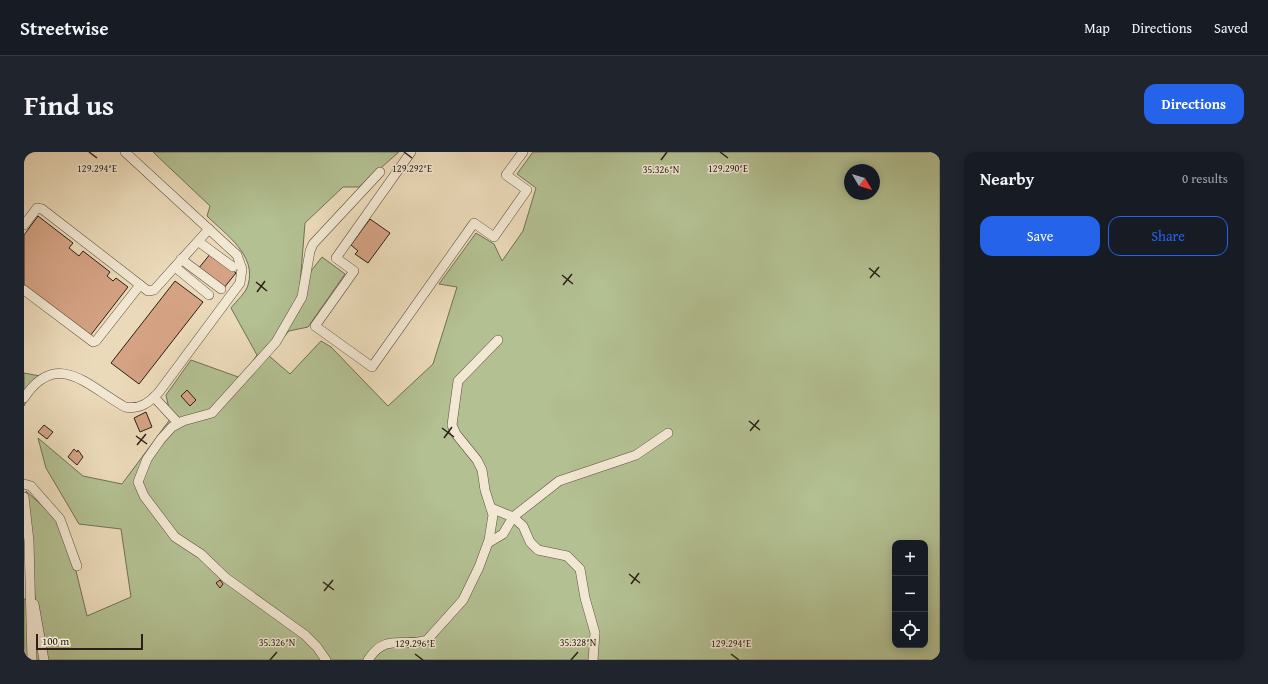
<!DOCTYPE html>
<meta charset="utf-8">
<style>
:root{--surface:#171b24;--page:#20242c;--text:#f1f3f6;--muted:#9ea1a6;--line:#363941;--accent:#2563eb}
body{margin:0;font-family:"Gentium Book Plus",serif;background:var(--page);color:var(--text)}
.controls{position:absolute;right:12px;bottom:12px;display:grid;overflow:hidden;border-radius:8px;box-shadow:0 2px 10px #0003}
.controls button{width:36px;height:36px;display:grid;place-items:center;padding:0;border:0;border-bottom:1px solid var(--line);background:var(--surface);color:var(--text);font:20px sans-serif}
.compass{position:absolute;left:820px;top:12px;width:36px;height:36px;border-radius:50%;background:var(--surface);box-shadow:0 2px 10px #0003;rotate:128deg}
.scale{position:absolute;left:12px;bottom:10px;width:107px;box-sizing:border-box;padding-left:4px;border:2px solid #2b1f18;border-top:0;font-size:11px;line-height:14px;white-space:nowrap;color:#2b1f18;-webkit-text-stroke:3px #f2e7d2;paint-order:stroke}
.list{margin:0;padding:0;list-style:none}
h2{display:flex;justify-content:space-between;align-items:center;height:52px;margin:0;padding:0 16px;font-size:17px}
h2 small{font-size:13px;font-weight:400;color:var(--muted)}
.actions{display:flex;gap:8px;padding:12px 16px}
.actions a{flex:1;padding:9px 0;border:1px solid var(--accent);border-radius:12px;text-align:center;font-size:14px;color:var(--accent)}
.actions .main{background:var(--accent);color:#fff}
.icon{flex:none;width:22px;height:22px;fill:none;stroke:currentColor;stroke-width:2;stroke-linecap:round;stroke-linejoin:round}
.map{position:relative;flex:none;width:916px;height:508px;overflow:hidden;border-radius:12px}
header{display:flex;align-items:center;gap:24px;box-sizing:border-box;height:56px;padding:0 20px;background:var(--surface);border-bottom:1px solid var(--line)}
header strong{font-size:19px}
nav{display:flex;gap:22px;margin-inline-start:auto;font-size:14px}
.intro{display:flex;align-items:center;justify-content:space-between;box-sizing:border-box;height:96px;padding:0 24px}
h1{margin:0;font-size:28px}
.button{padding:10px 18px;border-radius:12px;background:var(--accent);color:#fff;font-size:14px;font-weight:700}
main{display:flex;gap:24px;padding:0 24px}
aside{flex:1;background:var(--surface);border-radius:12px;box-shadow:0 2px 10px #0003}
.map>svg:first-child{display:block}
.green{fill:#b3c092;stroke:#6f7055;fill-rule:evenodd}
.building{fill:#d5a384;stroke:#2b1f18}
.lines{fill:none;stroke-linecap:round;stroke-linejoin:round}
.minor-casing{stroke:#5b4e40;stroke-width:10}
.minor{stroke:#f2e7d2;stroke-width:9}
.ticks{fill:none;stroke:#2b1f18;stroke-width:1.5}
.ticks-label{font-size:10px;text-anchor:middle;fill:#2b1f18;stroke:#f2e7d2;stroke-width:3;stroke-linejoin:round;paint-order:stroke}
</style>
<header>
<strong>Streetwise</strong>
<nav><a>Map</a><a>Directions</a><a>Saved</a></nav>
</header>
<div class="intro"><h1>Find us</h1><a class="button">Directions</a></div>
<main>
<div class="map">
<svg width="916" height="508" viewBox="0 0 916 508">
<rect width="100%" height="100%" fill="#ebdab9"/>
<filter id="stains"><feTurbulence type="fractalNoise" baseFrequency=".005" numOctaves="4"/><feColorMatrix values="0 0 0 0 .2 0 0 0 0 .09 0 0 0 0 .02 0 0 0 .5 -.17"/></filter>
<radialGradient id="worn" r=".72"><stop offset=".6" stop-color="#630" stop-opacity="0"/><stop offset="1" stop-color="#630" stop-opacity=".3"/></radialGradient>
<g class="green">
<path d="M 129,0 L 375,0 L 335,35 L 319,35 L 281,71 L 276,133 L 298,105 L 321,122 L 284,175 L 265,179 L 244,203 L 266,222 L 297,189 L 307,195 L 364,254 L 409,212 L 433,135 L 415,132 L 452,81 L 470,92 L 478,109 L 499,79 L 512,36 L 493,22 L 509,0 L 916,0 L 916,508 L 0,508 L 0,447 L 11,447 L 2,339 L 41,374 L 63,464 L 107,445 L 97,377 L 55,372 L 22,316 L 14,286 L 59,324 L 98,332 L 147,266 L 142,243 L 167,208 L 217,226 L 233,203 L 207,156 C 212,149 222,141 224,133 C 233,103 202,83 183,64 L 186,54 ZM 826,18 L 850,18 L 850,42 L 826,42 ZM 871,391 L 901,391 L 901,493 L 871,493 Z"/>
<path d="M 0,221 L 16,224 L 0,254 Z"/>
</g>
<g class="building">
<path d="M 14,64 L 49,91 L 45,96 L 55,104 L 59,99 L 86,120 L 83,124 L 89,129 L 92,126 L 104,135 L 66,184 L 0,133 L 0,83 Z"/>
<path d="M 346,67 L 366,81 L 344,111 L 331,102 L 334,99 L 327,93 Z"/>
<path d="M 187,101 L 212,121 L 199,137 L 174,117 Z"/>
<path d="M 151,129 L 179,150 L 115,232 L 87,211 Z"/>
<path d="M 163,238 L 172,248 L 166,254 L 157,244 Z"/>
<path d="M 122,260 L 128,275 L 116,280 L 110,266 Z"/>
<path d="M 20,273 L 29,280 L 23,287 L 14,280 Z"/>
<path d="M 50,297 L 53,300 L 54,298 L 59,305 L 53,313 L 44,305 Z"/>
<path d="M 196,428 L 199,432 L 196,436 L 192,431 Z"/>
</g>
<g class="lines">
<g class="minor-casing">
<g id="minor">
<path d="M 387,0 L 312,106 L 330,119 L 291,174 L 348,215 L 450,71 L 470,85 L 503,38 L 482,23 L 499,0"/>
<path d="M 0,73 L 13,56 L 18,57 L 124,139 L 130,138 L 185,77"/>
<path d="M 175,90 L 209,115"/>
<path d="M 157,107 L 197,137"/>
<path d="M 151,115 L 185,143"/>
<path d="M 0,138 L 69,190 L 72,189 L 116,133"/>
<path d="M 130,245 L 154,271"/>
<path d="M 0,246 C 33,196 65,235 101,255 C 116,258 126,250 135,240 L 216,131 L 218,117 L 213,103 L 101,0"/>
<path d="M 0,332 L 7,334 L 36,367 L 53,414"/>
<path d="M 0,345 L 5,389 L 8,508"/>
<path d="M 464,391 L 479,382 L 489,365 L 467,356"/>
<path d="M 10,452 L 20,508"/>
<path d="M 302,508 L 293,495 L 281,483 L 202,426 L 177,402 L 151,385 L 120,344 L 114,330 L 123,307 L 137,287 L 148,275 L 159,269 L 188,261 L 252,190 L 278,145 L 286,99 L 289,92 L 356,20"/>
<path d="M 344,508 C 362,480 380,496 403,488 L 439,448 L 455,415 L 465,388 L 469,363 L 461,338 L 458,318 L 453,308 L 432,282 L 428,273 L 434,229 L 474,188"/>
<path d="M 569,508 L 571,481 L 561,446 L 556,417 L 543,404 L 514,398 L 506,390 L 499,374 L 489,365 L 535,329 L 612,303 L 644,281"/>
</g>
</g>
<use href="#minor" class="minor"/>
</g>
<path class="ticks" d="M 65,0 L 73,6M 380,0 L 388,6M 696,0 L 704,6M 637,8 L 643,0M 845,116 L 856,125M 538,123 L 549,132M 846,126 L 855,115M 232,130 L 243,139M 539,133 L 548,122M 233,140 L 241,129M 725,269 L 736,278M 418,276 L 430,285M 726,279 L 735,268M 112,284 L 123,292M 420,286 L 428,275M 113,293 L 122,282M 605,422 L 616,431M 299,430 L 310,438M 607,432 L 615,421M 300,439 L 309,428M 391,502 L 399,508M 707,502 L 715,508M 246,508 L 253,500M 547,508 L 554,500"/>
<g class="ticks-label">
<text x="73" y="20">129.294°E</text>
<text x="388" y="20">129.292°E</text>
<text x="704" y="20">129.290°E</text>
<text x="637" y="21">35.326°N</text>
<text x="253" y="494">35.326°N</text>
<text x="554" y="494">35.328°N</text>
<text x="391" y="495">129.296°E</text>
<text x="707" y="495">129.294°E</text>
</g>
<rect width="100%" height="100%" filter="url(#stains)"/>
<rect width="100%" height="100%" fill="url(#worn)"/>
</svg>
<div class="controls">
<button>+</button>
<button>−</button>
<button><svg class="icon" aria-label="locate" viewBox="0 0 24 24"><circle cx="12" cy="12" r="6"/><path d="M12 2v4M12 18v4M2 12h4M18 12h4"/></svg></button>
</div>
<svg class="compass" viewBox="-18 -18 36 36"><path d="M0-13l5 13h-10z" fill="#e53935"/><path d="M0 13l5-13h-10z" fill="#9ea1a6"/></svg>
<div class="scale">100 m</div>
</div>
<aside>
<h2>Nearby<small>0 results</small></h2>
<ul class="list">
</ul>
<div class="actions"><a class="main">Save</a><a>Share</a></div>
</aside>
</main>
